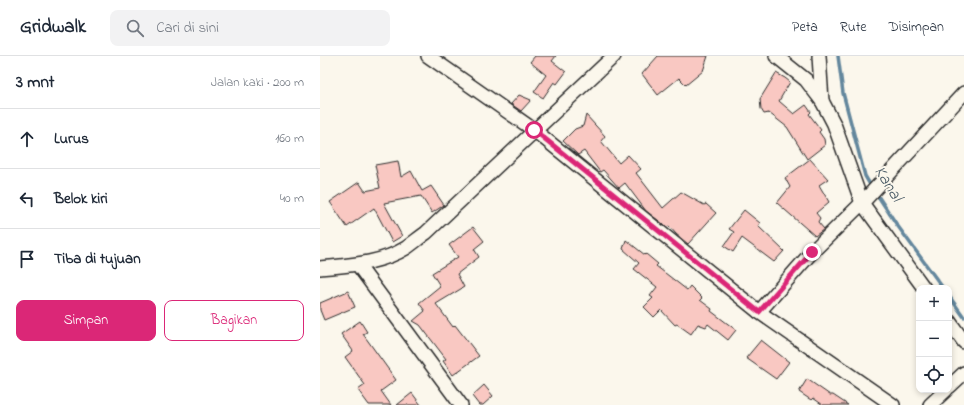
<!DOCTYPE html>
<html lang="id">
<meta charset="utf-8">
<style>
:root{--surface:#fff;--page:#f2f2f3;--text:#1f2937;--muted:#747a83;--line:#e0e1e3;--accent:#db2777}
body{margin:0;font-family:"Indie Flower",sans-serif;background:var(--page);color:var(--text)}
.controls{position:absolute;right:12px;bottom:12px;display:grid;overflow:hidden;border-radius:8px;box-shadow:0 2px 6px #0003}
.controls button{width:36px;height:36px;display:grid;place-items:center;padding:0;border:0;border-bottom:1px solid var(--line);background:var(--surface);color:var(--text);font:20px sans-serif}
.stop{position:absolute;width:12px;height:12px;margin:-9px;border:3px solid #db2777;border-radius:50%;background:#fff}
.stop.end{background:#db2777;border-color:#fff;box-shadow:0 1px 4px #0008}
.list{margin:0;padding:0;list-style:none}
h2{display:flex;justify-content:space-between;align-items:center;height:52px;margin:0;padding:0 16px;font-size:17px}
h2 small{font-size:13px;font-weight:400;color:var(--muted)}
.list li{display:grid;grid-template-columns:26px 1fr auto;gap:12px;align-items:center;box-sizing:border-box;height:60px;padding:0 16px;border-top:1px solid var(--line)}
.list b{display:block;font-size:15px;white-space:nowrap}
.list em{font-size:13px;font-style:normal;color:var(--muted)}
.actions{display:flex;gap:8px;padding:12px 16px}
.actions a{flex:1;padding:9px 0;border:1px solid var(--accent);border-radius:8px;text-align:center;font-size:14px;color:var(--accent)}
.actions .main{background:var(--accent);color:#fff}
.icon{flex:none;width:22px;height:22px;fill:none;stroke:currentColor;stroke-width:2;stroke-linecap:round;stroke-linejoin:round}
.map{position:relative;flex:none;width:644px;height:349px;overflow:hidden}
header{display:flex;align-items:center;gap:24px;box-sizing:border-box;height:56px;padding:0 20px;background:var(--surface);border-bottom:1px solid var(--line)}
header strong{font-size:19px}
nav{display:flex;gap:22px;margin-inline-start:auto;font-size:14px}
.search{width:280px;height:36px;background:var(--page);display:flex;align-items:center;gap:10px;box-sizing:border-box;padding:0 14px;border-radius:8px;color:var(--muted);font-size:15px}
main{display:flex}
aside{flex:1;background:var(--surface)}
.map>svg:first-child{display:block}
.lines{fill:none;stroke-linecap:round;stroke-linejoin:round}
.stream{stroke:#64879d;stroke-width:3.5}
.building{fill:#f9c8c2;stroke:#2b2b2b}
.minor-casing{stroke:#2b2b2b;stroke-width:16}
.minor{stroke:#fbf7ec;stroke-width:13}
.route{stroke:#db2777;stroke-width:5}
.labels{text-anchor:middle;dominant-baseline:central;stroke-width:4;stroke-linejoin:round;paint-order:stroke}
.water-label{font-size:17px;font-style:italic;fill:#485964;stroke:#fbf7ec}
</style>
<header>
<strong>Gridwalk</strong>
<div class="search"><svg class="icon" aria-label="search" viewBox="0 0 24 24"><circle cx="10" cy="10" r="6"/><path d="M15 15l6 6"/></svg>Cari di sini</div>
<nav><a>Peta</a><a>Rute</a><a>Disimpan</a></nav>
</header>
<main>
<aside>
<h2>3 mnt<small>Jalan kaki · 200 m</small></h2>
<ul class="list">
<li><svg class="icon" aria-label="ahead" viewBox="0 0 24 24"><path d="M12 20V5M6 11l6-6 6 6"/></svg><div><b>Lurus</b></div><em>160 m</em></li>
<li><svg class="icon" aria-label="left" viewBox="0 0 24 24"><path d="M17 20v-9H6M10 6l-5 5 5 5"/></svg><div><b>Belok kiri</b></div><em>40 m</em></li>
<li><svg class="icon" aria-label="arrive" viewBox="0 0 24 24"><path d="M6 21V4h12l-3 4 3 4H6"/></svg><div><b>Tiba di tujuan</b></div></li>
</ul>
<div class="actions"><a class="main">Simpan</a><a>Bagikan</a></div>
</aside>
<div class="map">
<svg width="644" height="349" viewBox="0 0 644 349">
<rect width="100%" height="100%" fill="#fbf7ec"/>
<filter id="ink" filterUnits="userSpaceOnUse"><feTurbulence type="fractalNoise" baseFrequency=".025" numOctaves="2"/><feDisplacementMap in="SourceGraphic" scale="8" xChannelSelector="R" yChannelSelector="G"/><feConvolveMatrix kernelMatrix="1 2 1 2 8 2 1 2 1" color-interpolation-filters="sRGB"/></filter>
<g filter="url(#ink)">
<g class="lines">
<g class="stream">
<path d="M 518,0 L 523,37 L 545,120 L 552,132"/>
<path d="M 556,137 L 577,169 L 623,232"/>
<path d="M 629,240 L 644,261"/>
</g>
</g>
<g class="building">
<path d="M 215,0 L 236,0 L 232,5 L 246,16 L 237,28 L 234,26 L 223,42 L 214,36 L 226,19 L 210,6 Z"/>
<path d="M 338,0 L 388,0 L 383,15 L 366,29 L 359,22 L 338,39 L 322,18 Z"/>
<path d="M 456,17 L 465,22 L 470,26 L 459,45 L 474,58 L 486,49 L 491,56 L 489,58 L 501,74 L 499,76 L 504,83 L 505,89 L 487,103 L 467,71 L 449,57 L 444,58 L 441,53 L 440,43 Z"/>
<path d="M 199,39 L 211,44 L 201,55 L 191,48 Z"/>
<path d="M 266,59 L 285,80 L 281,85 L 299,107 L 308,99 L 321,113 L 316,117 L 343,152 L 361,136 L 384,149 L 386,148 L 396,157 L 368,188 L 356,178 L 349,170 L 347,171 L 326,155 L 305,127 L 299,132 L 283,114 L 280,116 L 264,95 L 258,99 L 243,85 L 255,73 L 263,70 Z"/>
<path d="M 490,103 L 508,123 L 499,129 L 509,146 L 496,157 L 500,162 L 498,166 L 504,173 L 495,180 L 457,147 L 470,131 L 465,122 Z"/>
<path d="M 78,105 L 81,121 L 91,115 L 102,135 L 111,130 L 124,149 L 112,157 L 101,140 L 64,147 L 82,180 L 72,186 L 54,152 L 27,171 L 10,146 L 39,126 L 45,135 L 60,132 L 55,109 Z"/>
<path d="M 424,154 L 440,167 L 438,170 L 464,195 L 454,206 L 422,182 L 413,196 L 404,190 L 414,176 L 409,173 Z"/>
<path d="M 153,171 L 164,185 L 154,193 L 159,201 L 137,218 L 144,231 L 116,248 L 133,271 L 135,269 L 159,300 L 133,319 L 123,305 L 126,303 L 100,269 L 93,265 L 105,255 L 99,247 L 120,230 L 112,217 L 138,201 L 129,189 Z"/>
<path d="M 306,184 L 325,199 L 326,198 L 338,208 L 336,210 L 367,234 L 370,230 L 382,242 L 380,244 L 392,253 L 391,255 L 416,274 L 408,284 L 388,268 L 386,271 L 378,268 L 371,278 L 357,268 L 355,269 L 341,254 L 334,261 L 324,251 L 333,242 L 330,240 L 337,231 L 314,213 L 319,207 L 303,193 Z"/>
<path d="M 28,235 L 35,251 L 4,264 L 0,254 L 0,247 Z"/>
<path d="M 40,265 L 47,276 L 43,278 L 76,324 L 61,335 L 71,349 L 49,349 L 38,334 L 45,329 L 25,301 L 33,295 L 21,278 Z"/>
<path d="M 441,284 L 469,306 L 456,323 L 426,302 Z"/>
<path d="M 487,323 L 510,339 L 513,339 L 528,349 L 503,349 L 493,342 L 491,344 L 479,336 Z"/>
<path d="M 164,329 L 173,340 L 163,349 L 159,349 L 152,340 Z"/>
<path d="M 92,337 L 101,349 L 77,349 Z"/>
</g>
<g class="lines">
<g class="minor-casing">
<g id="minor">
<path d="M 108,0 L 214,74 L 439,256 L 573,349"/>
<path d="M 456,0 L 486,24 L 502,45 L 514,68 L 542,147 L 604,232"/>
<path d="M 499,0 L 502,45"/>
<path d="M 38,209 L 141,349"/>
<path d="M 0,212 C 29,209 60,208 86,192 C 93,187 99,182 106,177 L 294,0"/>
<path d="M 439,256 L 492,196 L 542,147 L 644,37"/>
<path d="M 629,265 L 644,286"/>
<path d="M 629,331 L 644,317"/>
<path d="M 610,349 L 626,334"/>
</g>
</g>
<use href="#minor" class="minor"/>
</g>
</g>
<g class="lines" filter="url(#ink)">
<path class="route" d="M 214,74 L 439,256 L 492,196"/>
</g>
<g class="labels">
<g class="water-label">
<text transform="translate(568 128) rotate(58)">Kanal</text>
</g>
</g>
</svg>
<div class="controls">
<button>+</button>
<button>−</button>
<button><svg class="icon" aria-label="locate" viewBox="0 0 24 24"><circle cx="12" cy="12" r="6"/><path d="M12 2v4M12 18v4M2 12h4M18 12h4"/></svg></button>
</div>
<div class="stop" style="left:214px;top:74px"></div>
<div class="stop end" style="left:492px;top:196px"></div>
</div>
</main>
